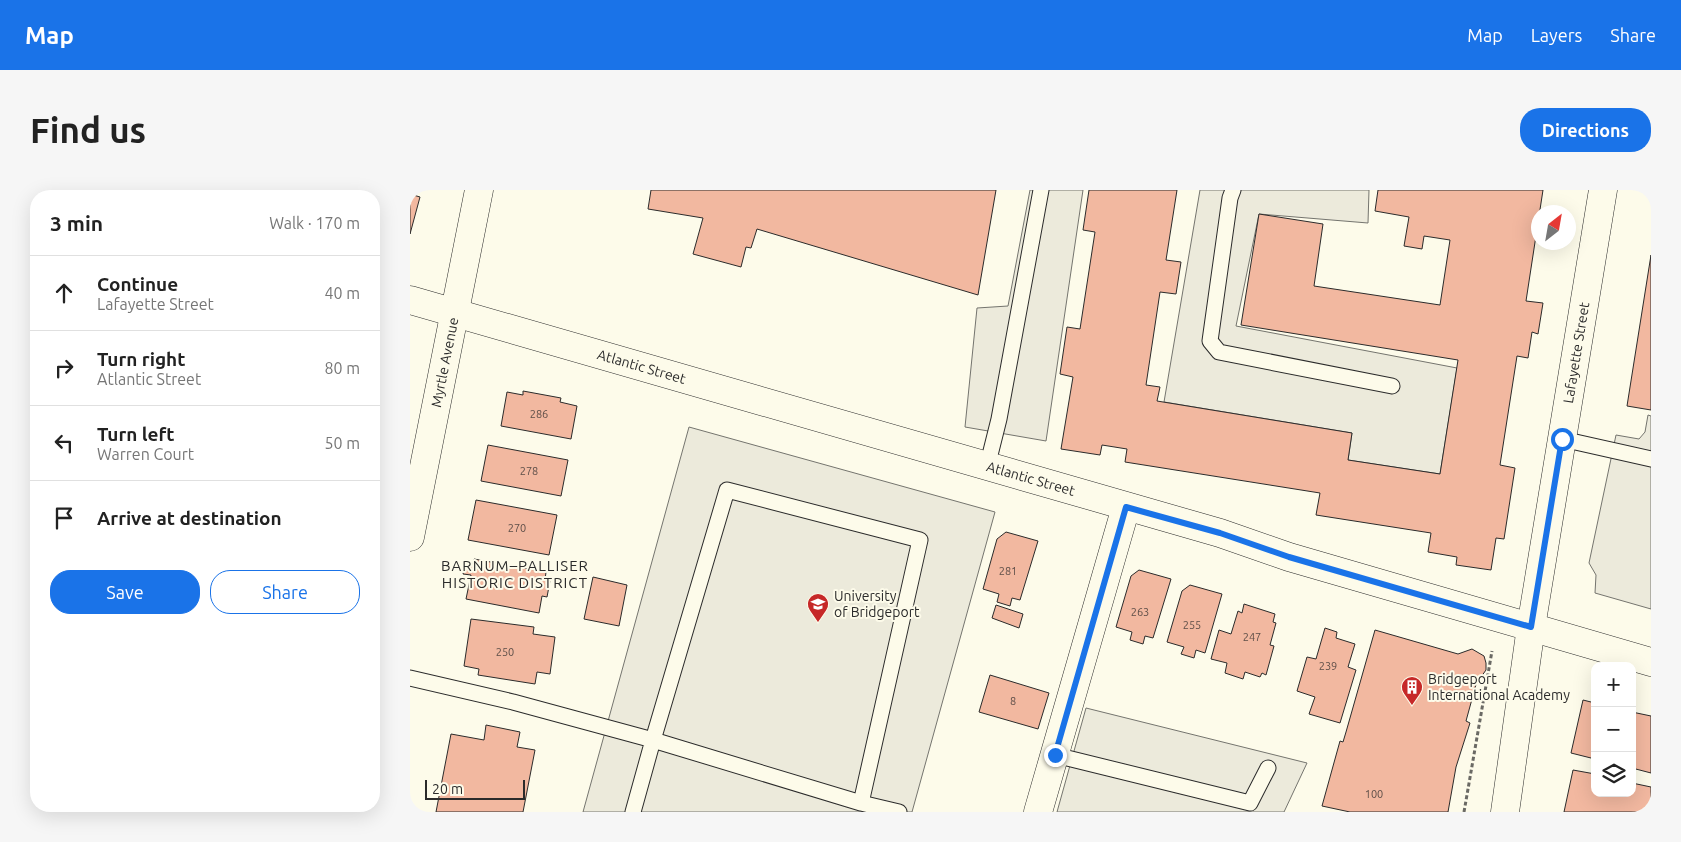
<!DOCTYPE html>
<meta charset="utf-8">
<style>
:root{--surface:#fff;--page:#f6f6f6;--text:#222;--muted:#767676;--line:#e0e0e0;--accent:#1a73e8}
body{margin:0;font-family:Ubuntu,sans-serif;background:var(--page);color:var(--text)}
.controls{position:absolute;right:15px;bottom:15px;display:grid;overflow:hidden;border-radius:10px;box-shadow:0 5px 20px #0002}
.controls button{width:45px;height:45px;display:grid;place-items:center;padding:0;border:0;border-bottom:1px solid var(--line);background:var(--surface);color:var(--text);font:25px sans-serif}
.compass{position:absolute;left:1121px;top:15px;width:45px;height:45px;border-radius:50%;background:var(--surface);box-shadow:0 5px 20px #0002;rotate:31deg}
.scale{position:absolute;left:15px;bottom:12px;width:100px;box-sizing:border-box;padding-left:5px;border:2px solid #2b2b2b;border-top:0;font-size:14px;line-height:18px;white-space:nowrap;color:#2b2b2b;-webkit-text-stroke:4px #fdfbea;paint-order:stroke}
.stop{position:absolute;width:15px;height:15px;margin:-11px;border:4px solid #1a73e8;border-radius:50%;background:#fff}
.stop.end{background:#1a73e8;border-color:#fff;box-shadow:0 1px 5px #0008}
.list{margin:0;padding:0;list-style:none}
h2{display:flex;justify-content:space-between;align-items:center;height:65px;margin:0;padding:0 20px;font-size:21px}
h2 small{font-size:16px;font-weight:400;color:var(--muted)}
.list li{display:grid;grid-template-columns:32px 1fr auto;gap:15px;align-items:center;box-sizing:border-box;height:75px;padding:0 20px;border-top:1px solid var(--line)}
.list b{display:block;font-size:19px;white-space:nowrap}
.list p{margin:0;font-size:16px;white-space:nowrap;color:var(--muted)}
.list em{font-size:16px;font-style:normal;color:var(--muted)}
.actions{display:flex;gap:10px;padding:15px 20px}
.actions a{flex:1;padding:11px 0;border:1px solid var(--accent);border-radius:20px;text-align:center;font-size:18px;color:var(--accent)}
.actions .main{background:var(--accent);color:#fff}
.icon{flex:none;width:28px;height:28px;fill:none;stroke:currentColor;stroke-width:2;stroke-linecap:round;stroke-linejoin:round}
.map{position:relative;flex:none;width:1241px;height:622px;overflow:hidden;border-radius:20px}
header{display:flex;align-items:center;gap:30px;box-sizing:border-box;height:70px;padding:0 25px;background:var(--accent);color:#fff}
header strong{font-size:24px}
nav{display:flex;gap:28px;margin-inline-start:auto;font-size:18px}
.intro{display:flex;align-items:center;justify-content:space-between;box-sizing:border-box;height:120px;padding:0 30px}
h1{margin:0;font-size:35px}
.button{padding:12px 22px;border-radius:20px;background:var(--accent);color:#fff;font-size:18px;font-weight:700}
main{display:flex;gap:30px;padding:0 30px}
aside{flex:1;background:var(--surface);border-radius:20px;box-shadow:0 5px 20px #0002}
.map>svg:first-child{display:block}
.parking{fill:#eceadb;stroke:#74746e}
.building{fill:#f2b8a0;stroke:#2b2b2b}
.lines{fill:none;stroke-linecap:round;stroke-linejoin:round}
.service-casing{stroke:#2b2b2b;stroke-width:17}
.minor-casing{stroke:#2b2b2b;stroke-width:29}
.tertiary-casing{stroke:#2b2b2b;stroke-width:29}
.path{stroke:#6a6964;stroke-width:3;stroke-dasharray:4 2.5;stroke-linecap:butt}
.service{stroke:#fdfbea;stroke-width:15}
.minor{stroke:#fdfbea;stroke-width:28}
.tertiary{stroke:#fdfbea;stroke-width:28}
.route{stroke:#1a73e8;stroke-width:6}
.labels{text-anchor:middle;dominant-baseline:central;stroke-width:4;stroke-linejoin:round;paint-order:stroke}
.number-label{font-size:11px;fill:#5d4e48}
.street-label{font-size:14px;fill:#2b2b2b;stroke:#fdfbea}
.poi-label{font-size:14px;fill:#2b2b2b;stroke:#fdfbea;text-anchor:start}
.neighbourhood-label{font-size:15px;letter-spacing:1px;fill:#2b2b2b;stroke:#fdfbea}
</style>
<header>
<strong>Map</strong>
<nav><a>Map</a><a>Layers</a><a>Share</a></nav>
</header>
<div class="intro"><h1>Find us</h1><a class="button">Directions</a></div>
<main>
<aside>
<h2>3 min<small>Walk · 170 m</small></h2>
<ul class="list">
<li><svg class="icon" aria-label="ahead" viewBox="0 0 24 24"><path d="M12 20V5M6 11l6-6 6 6"/></svg><div><b>Continue</b><p>Lafayette Street</p></div><em>40 m</em></li>
<li><svg class="icon" aria-label="right" viewBox="0 0 24 24"><path d="M7 20v-9h11M14 6l5 5-5 5"/></svg><div><b>Turn right</b><p>Atlantic Street</p></div><em>80 m</em></li>
<li><svg class="icon" aria-label="left" viewBox="0 0 24 24"><path d="M17 20v-9H6M10 6l-5 5 5 5"/></svg><div><b>Turn left</b><p>Warren Court</p></div><em>50 m</em></li>
<li><svg class="icon" aria-label="arrive" viewBox="0 0 24 24"><path d="M6 21V4h12l-3 4 3 4H6"/></svg><div><b>Arrive at destination</b></div></li>
</ul>
<div class="actions"><a class="main">Save</a><a>Share</a></div>
</aside>
<div class="map">
<svg width="1241" height="622" viewBox="0 0 1241 622">
<rect width="100%" height="100%" fill="#fdfbea"/>
<g class="parking">
<path d="M 620,0 L 673,0 L 636,251 L 555,237 L 567,118 L 598,116 Z"/>
<path d="M 790,0 L 959,0 L 958,33 L 849,24 L 826,136 L 1047,178 L 1030,284 L 938,270 L 942,243 L 754,212 Z"/>
<path d="M 1238,225 L 1241,226 L 1241,419 L 1185,403 L 1186,385 L 1179,373 L 1206,245 L 1229,249 L 1235,242 Z"/>
<path d="M 279,237 L 585,322 L 502,622 L 173,622 Z"/>
<path d="M 676,518 L 897,573 L 874,622 L 647,622 Z"/>
</g>
<g class="building">
<path d="M 241,0 L 586,0 L 568,105 L 347,39 L 341,58 L 336,57 L 331,77 L 283,64 L 293,28 L 238,19 Z"/>
<path d="M 679,0 L 767,0 L 756,70 L 771,72 L 766,104 L 750,102 L 736,195 L 750,197 L 747,211 L 942,243 L 938,270 L 1030,284 L 1048,170 L 831,135 L 849,24 L 913,34 L 904,96 L 1030,115 L 1040,50 L 1014,46 L 1012,59 L 994,56 L 999,27 L 965,21 L 968,0 L 1133,0 L 1116,111 L 1133,113 L 1128,144 L 1122,142 L 1118,168 L 1107,166 L 1090,275 L 1105,278 L 1094,349 L 1086,348 L 1081,380 L 1046,375 L 1047,367 L 1018,362 L 1021,343 L 906,325 L 910,303 L 715,272 L 717,259 L 692,255 L 690,265 L 651,259 L 663,187 L 650,184 L 657,137 L 670,139 L 685,42 L 673,40 Z"/>
<path d="M 0,4 L 10,7 L 0,44 Z"/>
<path d="M 1241,65 L 1241,220 L 1217,216 Z"/>
<path d="M 113,201 L 151,208 L 150,212 L 167,216 L 161,249 L 91,236 L 97,202 L 113,205 Z"/>
<path d="M 78,255 L 158,270 L 151,306 L 71,291 Z"/>
<path d="M 66,310 L 147,325 L 139,365 L 58,350 Z"/>
<path d="M 596,342 L 628,351 L 610,410 L 602,408 L 600,416 L 587,412 L 589,404 L 573,399 L 587,349 Z"/>
<path d="M 64,369 L 136,382 L 135,390 L 140,391 L 137,407 L 132,406 L 129,423 L 56,409 L 61,385 L 53,384 L 56,372 L 63,374 Z"/>
<path d="M 729,380 L 761,389 L 743,448 L 735,446 L 733,454 L 720,450 L 722,442 L 706,437 L 721,386 Z"/>
<path d="M 183,387 L 217,395 L 209,436 L 174,429 Z"/>
<path d="M 780,395 L 812,404 L 795,463 L 786,460 L 784,468 L 771,464 L 774,457 L 757,452 L 772,401 Z"/>
<path d="M 834,414 L 865,424 L 863,432 L 866,433 L 860,455 L 864,456 L 856,485 L 852,483 L 850,487 L 835,482 L 833,489 L 815,483 L 817,473 L 801,469 L 809,440 L 821,444 L 828,421 L 832,423 Z"/>
<path d="M 586,415 L 613,424 L 609,438 L 582,428 Z"/>
<path d="M 61,429 L 124,437 L 123,444 L 145,447 L 140,484 L 127,482 L 125,494 L 68,485 L 69,479 L 54,476 Z"/>
<path d="M 915,438 L 927,442 L 926,448 L 945,454 L 938,477 L 946,480 L 930,533 L 899,524 L 905,507 L 887,501 L 897,467 L 906,469 Z"/>
<path d="M 965,440 L 1048,464 L 1062,459 L 1074,466 L 1076,473 L 1076,480 L 1071,487 L 1068,487 L 1056,531 L 1060,533 L 1046,577 L 1038,622 L 940,622 L 912,616 L 930,551 L 933,552 L 936,542 Z"/>
<path d="M 580,485 L 639,503 L 628,539 L 569,522 Z"/>
<path d="M 1173,510 L 1185,513 L 1185,569 L 1161,563 Z"/>
<path d="M 1222,522 L 1241,526 L 1241,583 L 1222,578 Z"/>
<path d="M 76,535 L 110,542 L 107,557 L 125,560 L 113,622 L 26,622 L 41,544 L 74,550 Z"/>
<path d="M 1163,580 L 1185,584 L 1185,603 L 1222,603 L 1222,593 L 1241,597 L 1241,622 L 1154,622 Z"/>
</g>
<g class="lines">
<g class="service-casing">
<g id="service">
<path d="M 823,0 L 820,8 L 800,151 L 809,162 L 982,196"/>
<path d="M 1152,249 L 1241,269"/>
<path d="M 577,277 L 589,229 L 631,0"/>
<path d="M 0,488 L 103,512 L 243,550 L 223,622"/>
<path d="M 645,565 L 840,613 L 858,578"/>
<path d="M 451,613 L 243,550 L 317,300 L 510,350 L 451,613 L 489,622"/>
</g>
</g>
<g class="minor-casing">
<g id="minor">
<path id="s1" d="M 0,347 L 69,0"/>
<path d="M 628,622 L 716,317"/>
<path d="M 1095,622 L 1121,437"/>
</g>
</g>
<g class="tertiary-casing">
<g id="tertiary">
<path id="s2" d="M 0,110 L 810,343 L 879,367 L 1241,472"/>
<path id="s3" d="M 1121,437 L 1193,0"/>
</g>
</g>
<path class="path" d="M 1054,622 L 1082,461"/>
<use href="#service" class="service"/>
<use href="#minor" class="minor"/>
<use href="#tertiary" class="tertiary"/>
</g>
<g class="lines">
<path class="route" d="M 645,565 L 716,317 L 810,343 L 879,367 L 1121,437 L 1152,249"/>
</g>
<defs>
<g id="university-pin" transform="scale(1.125)"><path d="M0 17L-7.5 6A9.5 9.5 0 1 1 7.5 6Z" fill="#c62828" stroke="#fdfbea"/><path d="M0-5L7-2L0 1L-7-2ZM-4 1L0 2.5L4 1V4Q0 6-4 4Z" fill="#fff"/></g>
<g id="building-pin" transform="scale(1.125)"><path d="M0 17L-7.5 6A9.5 9.5 0 1 1 7.5 6Z" fill="#c62828" stroke="#fdfbea"/><path d="M-4-6H4V6H1V3H-1V6H-4ZM-2.5-4.3h1.7v1.8h-1.7ZM.8-4.3h1.7v1.8H.8ZM-2.5-1h1.7V.8h-1.7ZM.8-1h1.7V.8H.8Z" fill="#fff"/></g>
</defs>
<g fill-rule="evenodd">
<use href="#university-pin" x="408" y="414"/>
<use href="#building-pin" x="1002" y="497"/>
</g>
<g class="labels">
<g class="number-label">
<text x="129" y="224">286</text>
<text x="119" y="281">278</text>
<text x="107" y="338">270</text>
<text x="598" y="381">281</text>
<text x="730" y="422">263</text>
<text x="782" y="435">255</text>
<text x="842" y="447">247</text>
<text x="95" y="462">250</text>
<text x="918" y="476">239</text>
<text x="603" y="511">8</text>
<text x="964" y="604">100</text>
</g>
<g class="street-label">
<text stroke="none"><textPath href="#s3" startOffset="278">Lafayette Street</textPath></text>
<text stroke="none"><textPath href="#s1" startOffset="178">Myrtle Avenue</textPath></text>
<text stroke="none"><textPath href="#s2" startOffset="241">Atlantic Street</textPath></text>
<text stroke="none"><textPath href="#s2" startOffset="646">Atlantic Street</textPath></text>
</g>
<g class="poi-label">
<text x="424" y="406">University<tspan x="424" dy="16">of Bridgeport</tspan></text>
<text x="1018" y="489">Bridgeport<tspan x="1018" dy="16">International Academy</tspan></text>
</g>
<g class="neighbourhood-label">
<text x="105" y="375">BARNUM–PALLISER<tspan x="105" dy="17">HISTORIC DISTRICT</tspan></text>
</g>
</g>
</svg>
<div class="controls">
<button>+</button>
<button>−</button>
<button><svg class="icon" aria-label="layers" viewBox="0 0 24 24"><path d="M12 4l9 5-9 5-9-5zM3 14l9 5 9-5"/></svg></button>
</div>
<svg class="compass" viewBox="-18 -18 36 36"><path d="M0-13l5 13h-10z" fill="#e53935"/><path d="M0 13l5-13h-10z" fill="#767676"/></svg>
<div class="scale">20 m</div>
<div class="stop" style="left:1152px;top:249px"></div>
<div class="stop end" style="left:645px;top:565px"></div>
</div>
</main>
